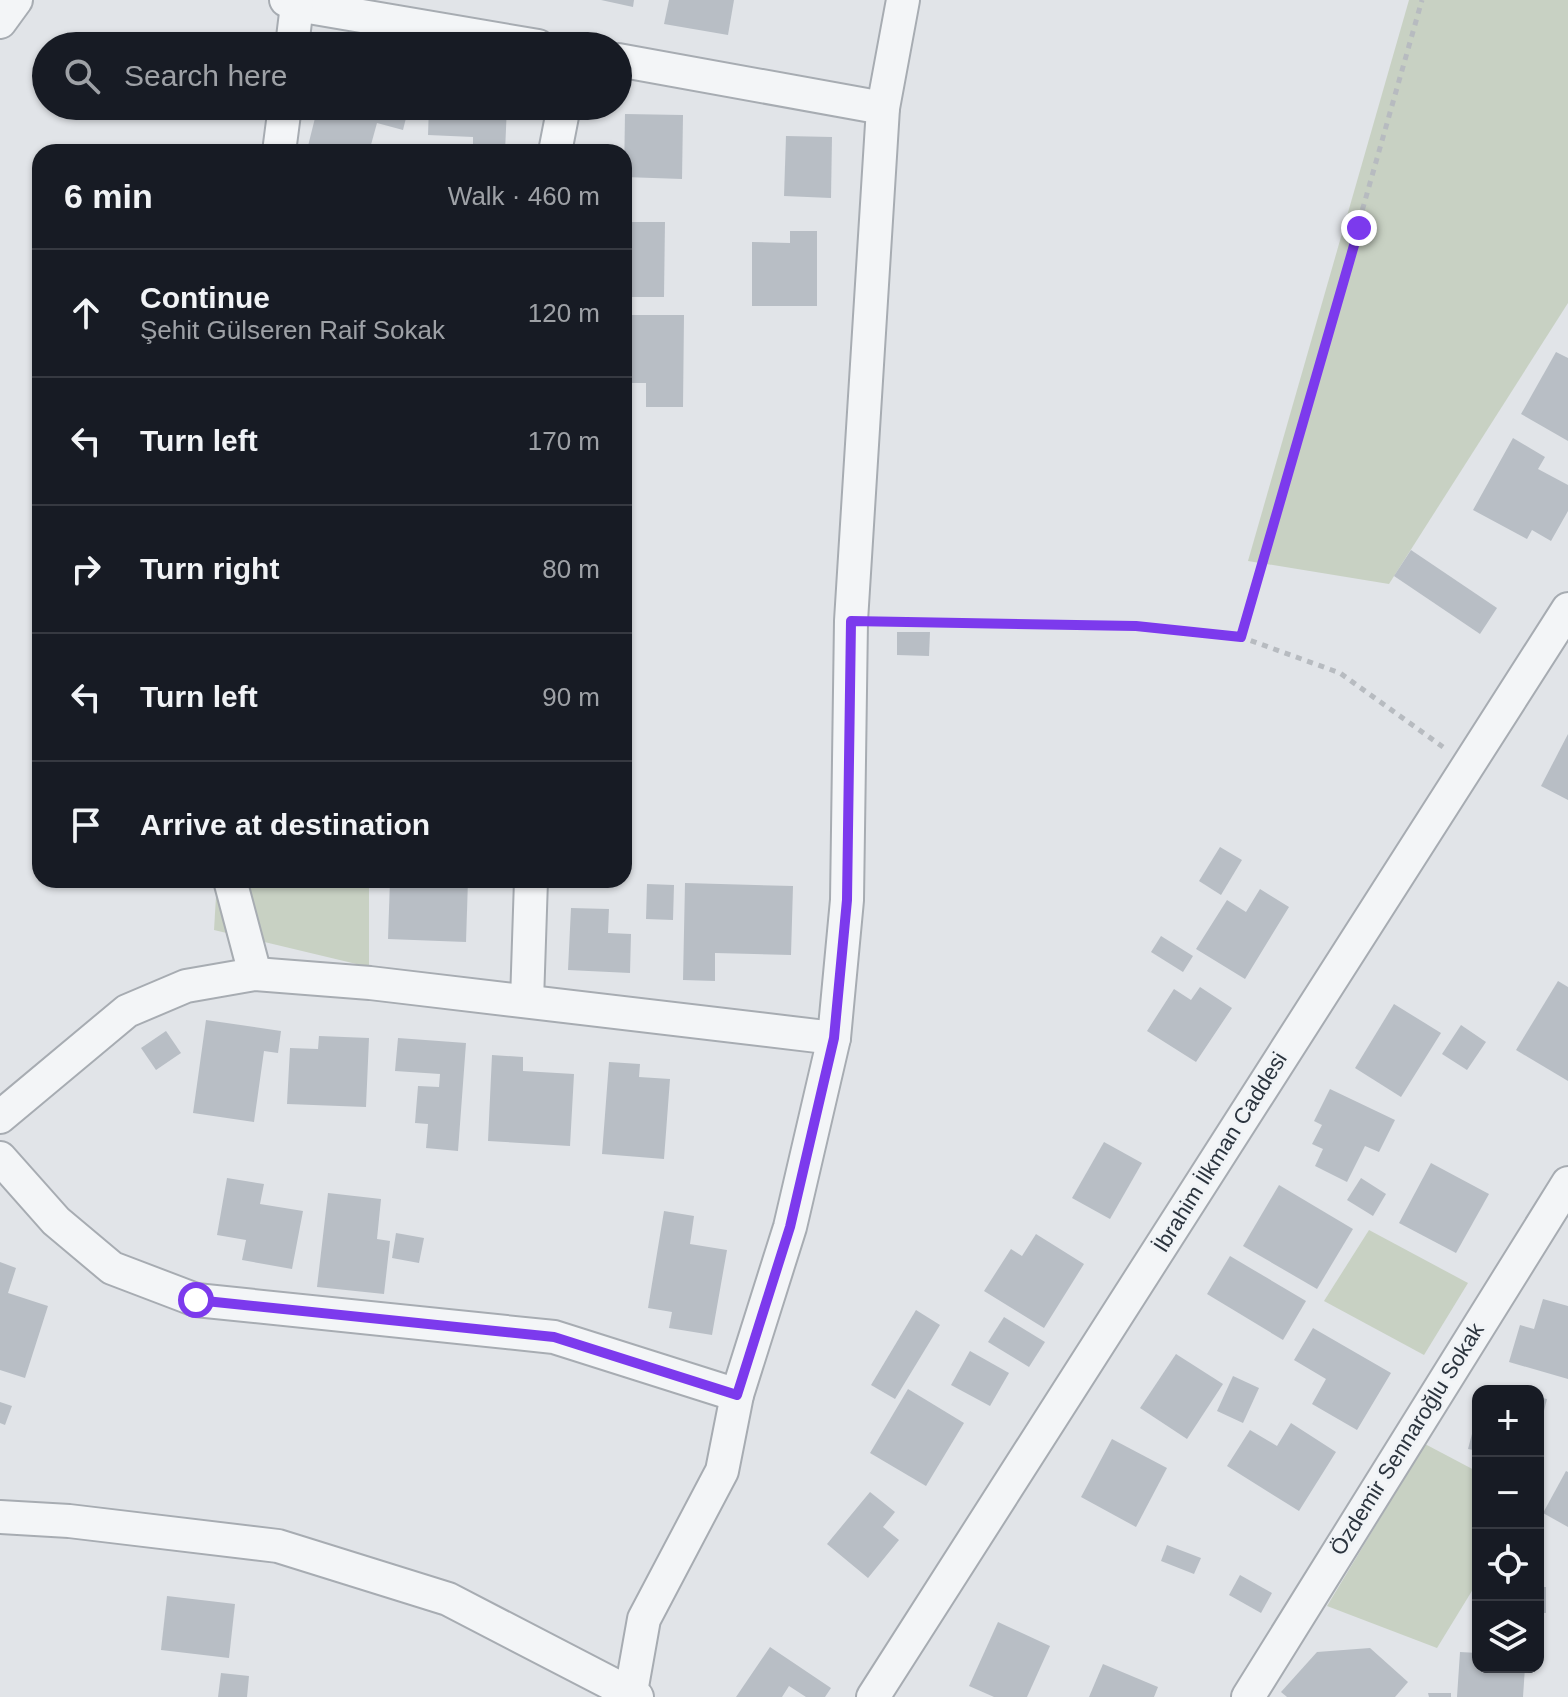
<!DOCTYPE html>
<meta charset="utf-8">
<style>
:root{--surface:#171b24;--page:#20242c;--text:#f1f3f6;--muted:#9ea1a6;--line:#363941}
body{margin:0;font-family:Helvetica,sans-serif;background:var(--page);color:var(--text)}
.controls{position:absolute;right:24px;bottom:24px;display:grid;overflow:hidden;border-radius:16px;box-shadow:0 2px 6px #0004}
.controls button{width:72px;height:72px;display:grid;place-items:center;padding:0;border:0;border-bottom:2px solid var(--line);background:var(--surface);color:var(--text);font:40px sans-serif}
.stop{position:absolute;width:24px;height:24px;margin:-18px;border:6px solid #7c3aed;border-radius:50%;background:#fff}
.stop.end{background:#7c3aed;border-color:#fff;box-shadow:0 2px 8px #0008}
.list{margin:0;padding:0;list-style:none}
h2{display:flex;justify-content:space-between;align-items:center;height:104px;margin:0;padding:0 32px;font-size:34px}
h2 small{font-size:26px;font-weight:400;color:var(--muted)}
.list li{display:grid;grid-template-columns:52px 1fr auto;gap:24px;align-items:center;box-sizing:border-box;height:128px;padding:0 32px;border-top:2px solid var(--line)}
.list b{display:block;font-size:30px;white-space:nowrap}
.list p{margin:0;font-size:26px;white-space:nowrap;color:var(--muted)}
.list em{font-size:26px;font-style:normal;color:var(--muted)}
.icon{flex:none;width:44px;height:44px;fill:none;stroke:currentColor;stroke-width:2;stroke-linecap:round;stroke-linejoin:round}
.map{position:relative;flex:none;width:1568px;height:1697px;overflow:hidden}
.search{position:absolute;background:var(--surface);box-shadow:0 2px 6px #0004;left:32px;top:32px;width:600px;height:88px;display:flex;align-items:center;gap:20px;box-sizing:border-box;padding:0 28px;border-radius:44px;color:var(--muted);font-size:30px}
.panel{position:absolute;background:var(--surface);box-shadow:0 2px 6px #0004;left:32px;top:144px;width:600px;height:744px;border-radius:24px}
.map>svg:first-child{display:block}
.green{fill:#c8d1c3}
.building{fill:#b8bec5}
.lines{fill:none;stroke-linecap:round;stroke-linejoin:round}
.minor-casing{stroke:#a7acb2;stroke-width:36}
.path{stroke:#b7bbc0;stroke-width:5;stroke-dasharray:6 6;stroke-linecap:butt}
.minor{stroke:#f3f5f7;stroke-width:32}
.route{stroke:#7c3aed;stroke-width:10}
.labels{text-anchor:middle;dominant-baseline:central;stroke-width:6;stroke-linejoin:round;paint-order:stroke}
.street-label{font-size:22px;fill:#2b343e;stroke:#f0f3f6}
</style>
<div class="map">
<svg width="1568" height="1697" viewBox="0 0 1568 1697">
<rect width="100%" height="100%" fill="#e1e4e8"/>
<g class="green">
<path d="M 1409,0 L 1568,0 L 1568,303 L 1389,584 L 1248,561 Z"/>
<path d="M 217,880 L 369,880 L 369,967 L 214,930 Z"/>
<path d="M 1369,1230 L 1468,1283 L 1424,1355 L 1324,1301 Z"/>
<path d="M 1425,1444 L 1478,1472 L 1478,1581 L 1437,1648 L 1327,1606 Z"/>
</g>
<g class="building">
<path d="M 601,0 L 634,0 L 633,7 Z"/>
<path d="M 669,0 L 734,0 L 728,35 L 664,24 Z"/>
<path d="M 318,106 L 409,106 L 403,130 L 377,123 L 369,152 L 316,152 L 307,150 Z"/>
<path d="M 429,106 L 507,106 L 505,152 L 473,152 L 473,137 L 428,135 Z"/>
<path d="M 625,114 L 683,115 L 682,179 L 624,177 Z"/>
<path d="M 786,136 L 832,137 L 831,198 L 784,196 Z"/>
<path d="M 624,222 L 665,222 L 664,297 L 624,297 Z"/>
<path d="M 790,231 L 817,231 L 817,306 L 752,306 L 752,242 L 790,243 Z"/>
<path d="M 624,315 L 684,315 L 683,407 L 646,407 L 646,383 L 624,383 Z"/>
<path d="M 1556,352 L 1568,358 L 1568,441 L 1521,414 Z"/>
<path d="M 1513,438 L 1545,457 L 1538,469 L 1568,485 L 1568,511 L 1551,541 L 1532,530 L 1527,539 L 1473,510 Z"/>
<path d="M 1411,550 L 1497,608 L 1480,634 L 1394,576 Z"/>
<path d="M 897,632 L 930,632 L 929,656 L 897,655 Z"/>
<path d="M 1568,734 L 1568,800 L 1541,786 Z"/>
<path d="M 1220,847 L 1242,860 L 1221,895 L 1199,881 Z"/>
<path d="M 390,880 L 468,880 L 466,942 L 388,939 Z"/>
<path d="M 685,883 L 793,886 L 791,955 L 715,953 L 715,981 L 683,980 Z"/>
<path d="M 647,884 L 674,885 L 673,920 L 646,919 Z"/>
<path d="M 1260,889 L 1289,907 L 1245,979 L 1196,949 L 1227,900 L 1246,912 Z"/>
<path d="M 571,908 L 609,909 L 608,933 L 631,934 L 630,973 L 568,970 Z"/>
<path d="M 1161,936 L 1193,956 L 1183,972 L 1151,952 Z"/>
<path d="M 1558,981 L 1568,987 L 1568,1081 L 1516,1050 Z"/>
<path d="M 1200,987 L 1232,1008 L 1196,1062 L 1147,1031 L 1174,989 L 1191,1000 Z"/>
<path d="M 1394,1004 L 1441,1033 L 1401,1097 L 1355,1068 Z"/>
<path d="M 206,1020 L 281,1031 L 278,1053 L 264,1051 L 254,1122 L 193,1113 Z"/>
<path d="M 1461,1025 L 1486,1042 L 1467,1070 L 1442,1054 Z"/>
<path d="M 166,1031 L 181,1053 L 156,1070 L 141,1048 Z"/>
<path d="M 319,1036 L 369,1038 L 366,1107 L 287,1104 L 290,1048 L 318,1049 Z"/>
<path d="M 398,1038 L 466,1043 L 458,1151 L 426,1148 L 428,1124 L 415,1123 L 418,1086 L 439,1087 L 440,1074 L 395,1071 Z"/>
<path d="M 492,1055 L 523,1057 L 523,1071 L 574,1074 L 570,1146 L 488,1141 Z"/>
<path d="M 609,1062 L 640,1064 L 639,1077 L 670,1079 L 664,1159 L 602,1154 Z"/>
<path d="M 1330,1089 L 1395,1120 L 1379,1152 L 1365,1146 L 1347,1182 L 1315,1166 L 1323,1149 L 1312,1144 L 1322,1125 L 1314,1121 Z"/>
<path d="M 1104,1142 L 1142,1163 L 1110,1219 L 1072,1198 Z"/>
<path d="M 1431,1163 L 1489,1194 L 1456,1253 L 1399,1223 Z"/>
<path d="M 227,1178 L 264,1184 L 260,1204 L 303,1211 L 292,1269 L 242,1260 L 246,1240 L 217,1235 Z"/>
<path d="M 1361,1178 L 1386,1194 L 1373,1216 L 1347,1200 Z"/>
<path d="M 1279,1185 L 1353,1229 L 1317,1289 L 1243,1246 Z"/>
<path d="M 328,1193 L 381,1199 L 377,1239 L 390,1241 L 384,1294 L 317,1287 Z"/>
<path d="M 664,1211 L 694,1216 L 690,1244 L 727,1250 L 712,1335 L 669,1328 L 672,1312 L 648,1308 Z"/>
<path d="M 396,1233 L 424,1238 L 419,1263 L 392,1258 Z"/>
<path d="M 1036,1234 L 1084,1264 L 1044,1328 L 984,1291 L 1011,1249 L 1022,1256 Z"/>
<path d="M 1230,1256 L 1306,1301 L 1283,1340 L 1207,1294 Z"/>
<path d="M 0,1262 L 16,1268 L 8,1293 L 48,1306 L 25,1378 L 0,1370 Z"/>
<path d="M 1543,1299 L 1568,1306 L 1568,1379 L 1509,1362 L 1520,1325 L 1534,1329 Z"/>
<path d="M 916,1310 L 940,1325 L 895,1399 L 871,1385 Z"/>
<path d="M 1004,1317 L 1045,1342 L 1029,1367 L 988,1342 Z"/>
<path d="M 1313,1328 L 1391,1373 L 1357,1430 L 1312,1404 L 1326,1379 L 1294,1360 Z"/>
<path d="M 970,1351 L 1009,1373 L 990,1406 L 951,1385 Z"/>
<path d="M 1176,1354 L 1223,1384 L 1187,1439 L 1140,1408 Z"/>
<path d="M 1233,1376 L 1259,1388 L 1243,1423 L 1217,1411 Z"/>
<path d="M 908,1389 L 964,1423 L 926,1486 L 870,1453 Z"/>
<path d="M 1538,1397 L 1547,1399 L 1539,1430 L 1538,1429 Z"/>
<path d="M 0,1402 L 12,1406 L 5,1425 L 0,1423 Z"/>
<path d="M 1477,1415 L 1478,1415 L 1478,1451 L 1468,1449 Z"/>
<path d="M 1291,1423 L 1336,1452 L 1299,1511 L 1227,1466 L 1250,1430 L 1277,1446 Z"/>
<path d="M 1112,1439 L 1167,1468 L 1136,1527 L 1081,1497 Z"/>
<path d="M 1566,1471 L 1568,1472 L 1568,1527 L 1543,1513 Z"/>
<path d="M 870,1492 L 895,1512 L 883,1527 L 899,1540 L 868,1578 L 827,1544 Z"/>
<path d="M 1167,1545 L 1201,1558 L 1194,1574 L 1161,1561 Z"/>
<path d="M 1240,1575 L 1272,1593 L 1261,1613 L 1229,1595 Z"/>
<rect x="1538" y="1587" width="8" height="26"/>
<path d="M 167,1596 L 235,1604 L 229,1658 L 161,1650 Z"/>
<path d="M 998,1622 L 1050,1646 L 1027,1697 L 994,1697 L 969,1686 Z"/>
<path d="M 770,1647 L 831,1688 L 825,1697 L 806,1697 L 789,1686 L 782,1697 L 736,1697 Z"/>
<path d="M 1370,1648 L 1408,1682 L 1395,1697 L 1287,1697 L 1281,1692 L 1317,1652 Z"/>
<path d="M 1460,1652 L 1478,1653 L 1478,1667 L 1525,1667 L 1523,1697 L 1457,1697 Z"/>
<path d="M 1103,1664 L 1158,1687 L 1154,1697 L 1089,1697 Z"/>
<path d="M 221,1673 L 249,1676 L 247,1697 L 218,1697 Z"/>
<path d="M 1428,1693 L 1451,1693 L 1451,1697 L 1429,1697 Z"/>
</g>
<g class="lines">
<g class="minor-casing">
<g id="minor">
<path d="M 286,0 L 297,5 L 538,46"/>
<path d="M 0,22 L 16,0"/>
<path d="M 292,46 L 297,5"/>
<path d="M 618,60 L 883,108"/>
<path d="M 279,152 L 285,106"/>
<path d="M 555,152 L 564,106"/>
<path d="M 230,880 L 255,974"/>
<path d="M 527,1001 L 531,880"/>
<path d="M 0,1117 L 127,1011 L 186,986 L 255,974 L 370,983 L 834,1038"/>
<path d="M 0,1158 L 56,1221 L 112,1268 L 196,1300 L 554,1337 L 737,1395"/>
<path d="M 0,1517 L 69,1521 L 278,1546 L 448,1599 L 637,1697"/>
<path d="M 631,1692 L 644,1619 L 722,1471 L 737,1395 L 790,1227 L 834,1038 L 847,900 L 851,621 L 883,108 L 903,0"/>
<path d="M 873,1697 L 1568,609"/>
<path d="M 1248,1697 L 1568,1183"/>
</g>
</g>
<g class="path">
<path d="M 880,622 L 1136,626 L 1241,637 L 1340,673 L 1443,747"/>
<path d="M 1241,637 L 1422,0"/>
</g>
<use href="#minor" class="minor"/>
</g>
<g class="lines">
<path class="route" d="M 196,1300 L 554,1337 L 737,1395 L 790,1227 L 834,1038 L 847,900 L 851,621 L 1136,626 L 1241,637 L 1359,228"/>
</g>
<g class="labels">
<g class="street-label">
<text transform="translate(1220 1152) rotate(-58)">İbrahim İlkman Caddesi</text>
<text transform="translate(1407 1439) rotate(-58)">Özdemir Sennaroğlu Sokak</text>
</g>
</g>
</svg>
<div class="controls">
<button>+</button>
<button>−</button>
<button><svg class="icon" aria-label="locate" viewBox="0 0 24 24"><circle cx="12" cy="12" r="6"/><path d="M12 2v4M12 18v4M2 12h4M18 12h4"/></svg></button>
<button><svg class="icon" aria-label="layers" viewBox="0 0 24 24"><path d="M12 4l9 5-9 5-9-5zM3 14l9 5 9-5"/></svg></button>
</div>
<div class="stop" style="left:196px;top:1300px"></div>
<div class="stop end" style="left:1359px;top:228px"></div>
<div class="search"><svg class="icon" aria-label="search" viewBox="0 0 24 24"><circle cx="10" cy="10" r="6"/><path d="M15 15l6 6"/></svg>Search here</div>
<section class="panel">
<h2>6 min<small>Walk · 460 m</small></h2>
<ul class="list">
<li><svg class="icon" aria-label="ahead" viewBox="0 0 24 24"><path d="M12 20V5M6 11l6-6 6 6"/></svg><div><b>Continue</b><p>Şehit Gülseren Raif Sokak</p></div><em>120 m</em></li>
<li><svg class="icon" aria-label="left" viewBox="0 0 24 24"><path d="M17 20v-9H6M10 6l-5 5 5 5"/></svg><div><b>Turn left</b></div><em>170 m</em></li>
<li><svg class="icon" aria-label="right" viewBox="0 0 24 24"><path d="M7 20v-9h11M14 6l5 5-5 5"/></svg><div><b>Turn right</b></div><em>80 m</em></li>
<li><svg class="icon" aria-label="left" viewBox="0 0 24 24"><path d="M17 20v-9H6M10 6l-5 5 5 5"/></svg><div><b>Turn left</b></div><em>90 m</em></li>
<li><svg class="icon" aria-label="arrive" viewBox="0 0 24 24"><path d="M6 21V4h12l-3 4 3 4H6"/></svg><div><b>Arrive at destination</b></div></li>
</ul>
</section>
</div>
